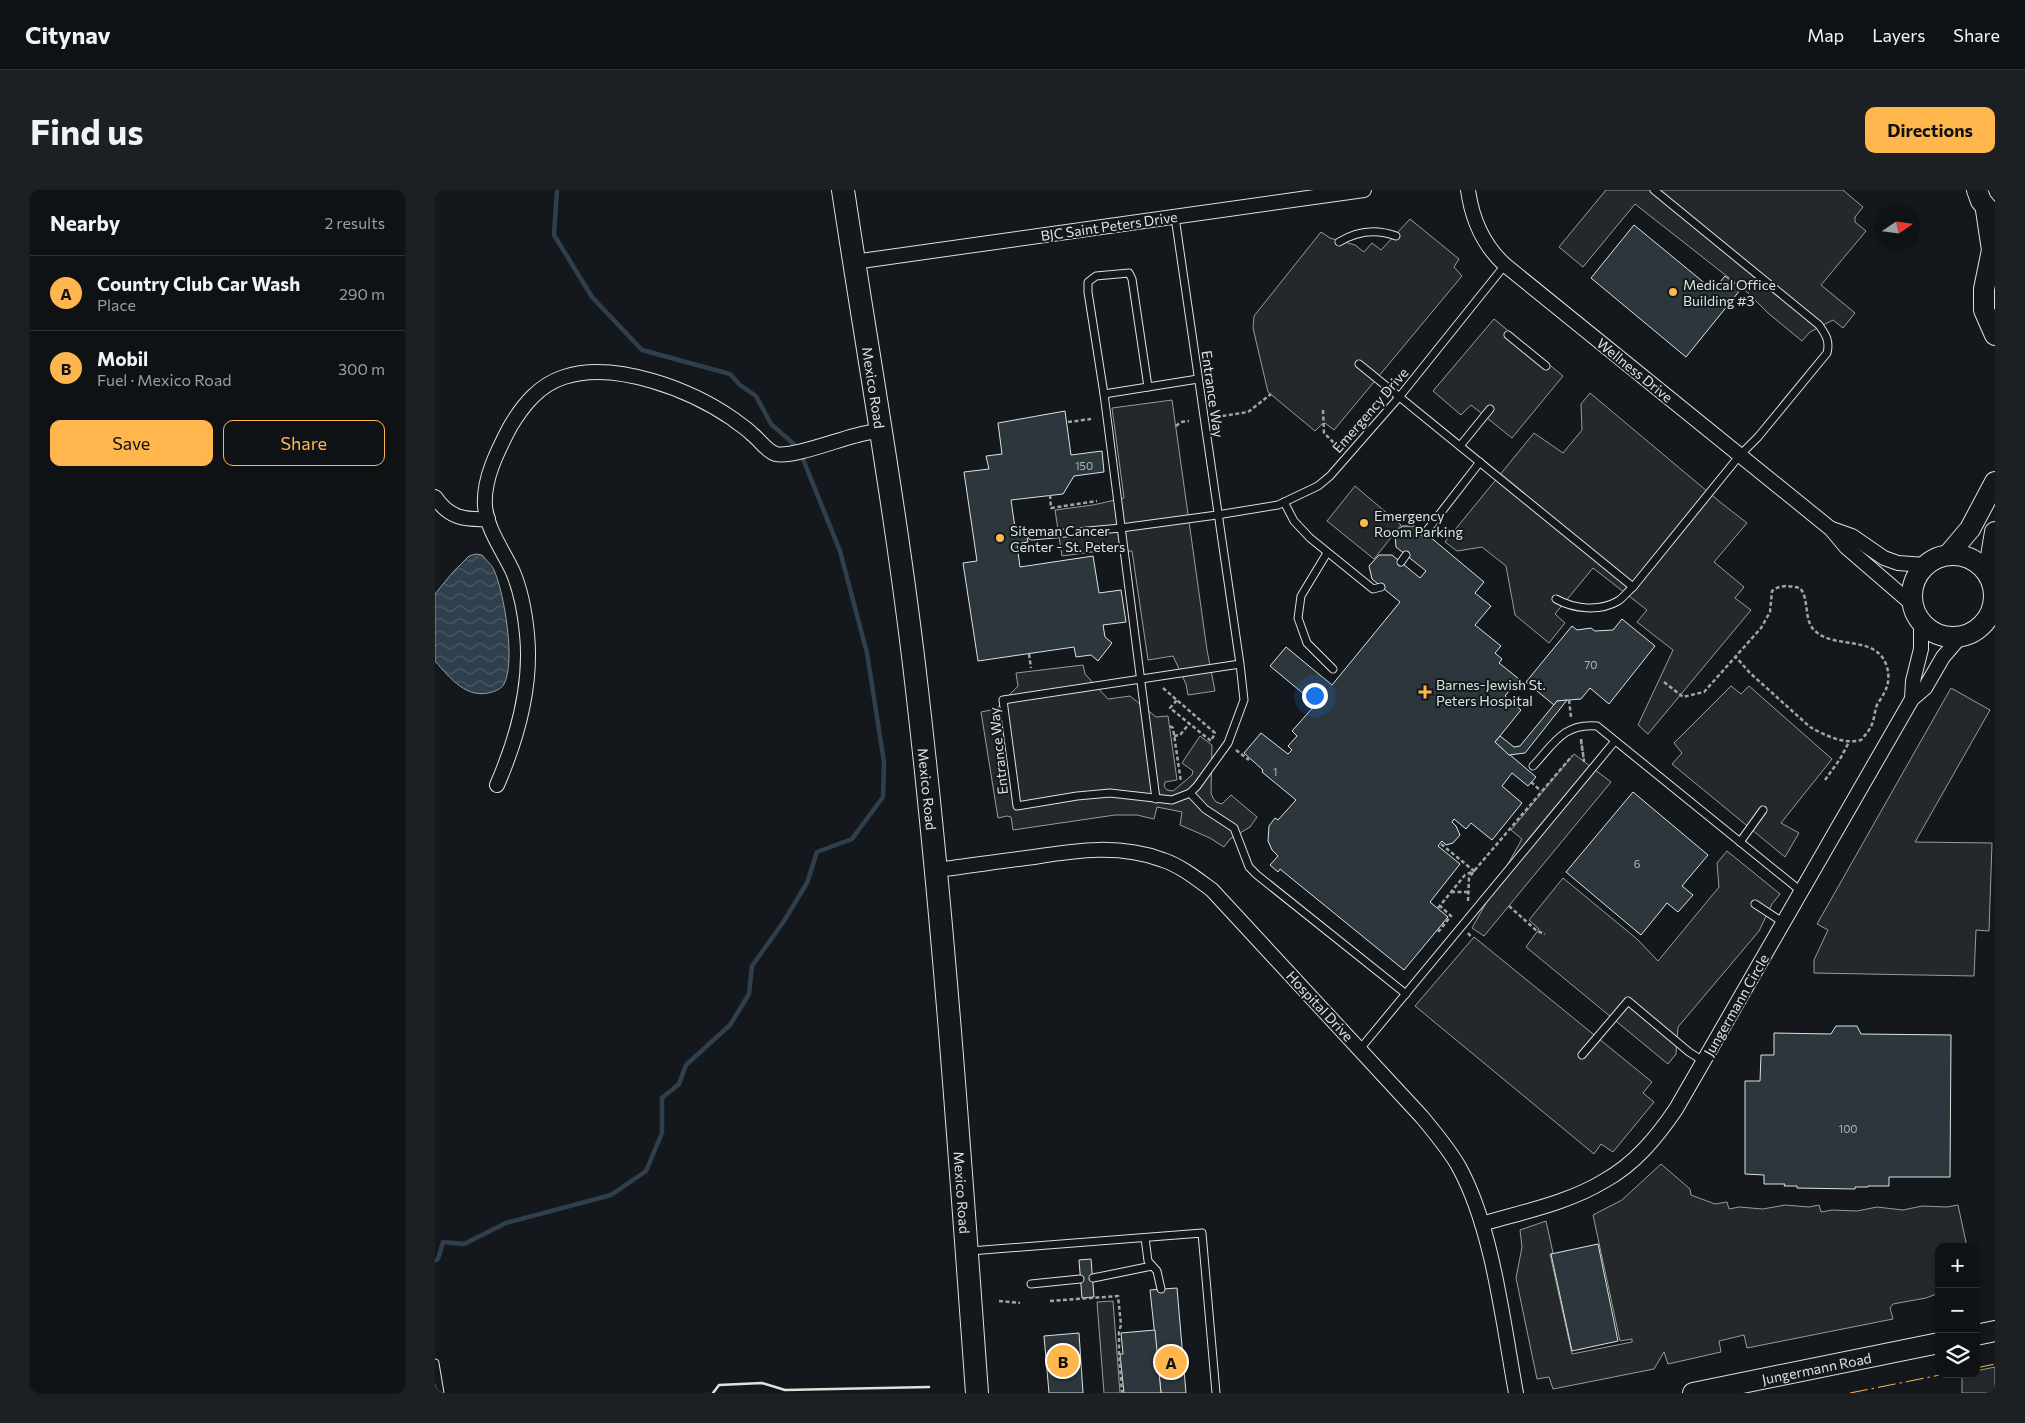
<!DOCTYPE html>
<meta charset="utf-8">
<style>
:root{--surface:#0f1215;--page:#1d2022;--text:#f1f3f6;--muted:#9b9ea0;--line:#2f3234;--accent:#ffb74d}
body{margin:0;font-family:Commissioner,sans-serif;background:var(--page);color:var(--text)}
.controls{position:absolute;right:15px;bottom:15px;display:grid;overflow:hidden;border-radius:10px;box-shadow:0 1px 4px #0004}
.controls button{width:45px;height:45px;display:grid;place-items:center;padding:0;border:0;border-bottom:1px solid var(--line);background:var(--surface);color:var(--text);font:25px sans-serif}
.compass{position:absolute;left:1440px;top:15px;width:45px;height:45px;border-radius:50%;background:var(--surface);box-shadow:0 1px 4px #0004;rotate:77deg}
.you{position:absolute;left:879px;top:505px;width:18px;height:18px;margin:-12px;border:4px solid #fff;border-radius:50%;background:#1a73e8;box-shadow:0 0 0 8px #1a73e833}
.badge{display:grid;place-items:center;width:32px;height:32px;border-radius:50%;background:var(--accent);color:#111;font-size:16px;font-weight:700}
.pin{position:absolute;translate:-50% -50%;border:2px solid #fff;box-shadow:0 1px 5px #0006}
.list{margin:0;padding:0;list-style:none}
h2{display:flex;justify-content:space-between;align-items:center;height:65px;margin:0;padding:0 20px;font-size:21px}
h2 small{font-size:16px;font-weight:400;color:var(--muted)}
.list li{display:grid;grid-template-columns:32px 1fr auto;gap:15px;align-items:center;box-sizing:border-box;height:75px;padding:0 20px;border-top:1px solid var(--line)}
.list b{display:block;font-size:19px;white-space:nowrap}
.list p{margin:0;font-size:16px;white-space:nowrap;color:var(--muted)}
.list em{font-size:16px;font-style:normal;color:var(--muted)}
.actions{display:flex;gap:10px;padding:15px 20px}
.actions a{flex:1;padding:11px 0;border:1px solid var(--accent);border-radius:10px;text-align:center;font-size:18px;color:var(--accent)}
.actions .main{background:var(--accent);color:#111}
.icon{flex:none;width:28px;height:28px;fill:none;stroke:currentColor;stroke-width:2;stroke-linecap:round;stroke-linejoin:round}
.map{position:relative;flex:none;width:1560px;height:1203px;overflow:hidden;border-radius:10px}
header{display:flex;align-items:center;gap:30px;box-sizing:border-box;height:70px;padding:0 25px;background:var(--surface);border-bottom:1px solid var(--line)}
header strong{font-size:24px}
nav{display:flex;gap:28px;margin-inline-start:auto;font-size:18px}
.intro{display:flex;align-items:center;justify-content:space-between;box-sizing:border-box;height:120px;padding:0 30px}
h1{margin:0;font-size:35px}
.button{padding:12px 22px;border-radius:10px;background:var(--accent);color:#111;font-size:18px;font-weight:700}
main{display:flex;gap:30px;padding:0 30px}
aside{flex:1;background:var(--surface);border-radius:10px;box-shadow:0 1px 4px #0004}
.map>svg:first-child{display:block}
.parking{fill:#24282b;stroke:#939e99}
.water{fill:url(#water-waves);stroke:#939e99}
.lines{fill:none;stroke-linecap:round;stroke-linejoin:round}
.stream{stroke:#2f3f4d;stroke-width:4.5}
.building{fill:#2c363c;stroke:#d8e6dc}
.lane-casing{stroke:#d8e6dc;stroke-width:9}
.street-casing{stroke:#d8e6dc;stroke-width:16}
.secondary-casing{stroke:#d8e6dc;stroke-width:22}
.primary-casing{stroke:#d8e6dc;stroke-width:24}
.path{stroke:#9da8a2;stroke-width:2.5;stroke-dasharray:4 2.5;stroke-linecap:butt}
.lane{stroke:#14181c;stroke-width:7}
.street{stroke:#14181c;stroke-width:14}
.secondary{stroke:#14181c;stroke-width:20}
.primary{stroke:#14181c;stroke-width:22}
.wall{stroke:#d8e6dc;stroke-width:2.5}
.power{stroke:#ffb74d;stroke-width:1;stroke-dasharray:18 4 2.5 4;stroke-linecap:butt}
.poi-dot{fill:#ffb74d;stroke:#14181c;stroke-width:2}
.labels{text-anchor:middle;dominant-baseline:central;stroke-width:4;stroke-linejoin:round;paint-order:stroke}
.number-label{font-size:11px;fill:#adbab4}
.street-label{font-size:14px;fill:#d8e6dc;stroke:#14181c}
.poi-label{font-size:14px;fill:#d8e6dc;stroke:#14181c;text-anchor:start}
</style>
<header>
<strong>Citynav</strong>
<nav><a>Map</a><a>Layers</a><a>Share</a></nav>
</header>
<div class="intro"><h1>Find us</h1><a class="button">Directions</a></div>
<main>
<aside>
<h2>Nearby<small>2 results</small></h2>
<ul class="list">
<li><span class="badge">A</span><div><b>Country Club Car Wash</b><p>Place</p></div><em>290 m</em></li>
<li><span class="badge">B</span><div><b>Mobil</b><p>Fuel · Mexico Road</p></div><em>300 m</em></li>
</ul>
<div class="actions"><a class="main">Save</a><a>Share</a></div>
</aside>
<div class="map">
<svg width="1560" height="1203" viewBox="0 0 1560 1203">
<defs>
<pattern id="water-waves" width="16" height="10" patternUnits="userSpaceOnUse" patternTransform="scale(1.25)"><rect width="16" height="10" fill="#2f3f4d"/><path d="M0 5q4-4 8 0t8 0" fill="none" stroke="#4c5b66"/></pattern>
</defs>
<rect width="100%" height="100%" fill="#14181c"/>
<g class="parking">
<path d="M 1171,0 L 1408,0 L 1428,17 L 1420,27 L 1420,32 L 1431,41 L 1386,95 L 1420,123 L 1408,138 L 1398,130 L 1375,142 L 1367,151 L 1333,123 L 1312,102 L 1200,14 L 1148,77 L 1124,57 Z"/>
<path d="M 975,29 L 1024,69 L 1019,77 L 1027,86 L 899,240 L 890,233 L 887,234 L 880,241 L 833,202 L 818,138 L 819,126 L 886,42 L 895,48 L 920,55 L 929,62 L 937,53 L 946,60 Z"/>
<path d="M 1059,129 L 1128,186 L 1077,248 L 1036,215 L 1026,225 L 998,201 Z"/>
<path d="M 1155,203 L 1285,312 L 1312,333 L 1279,372 L 1309,397 L 1300,408 L 1316,420 L 1213,544 L 1203,535 L 1238,460 L 1202,432 L 1212,420 L 1158,378 L 1120,424 L 1130,433 L 1114,453 L 1080,425 L 1071,376 L 1047,357 L 1022,361 L 1010,352 L 1099,243 L 1128,263 L 1147,240 L 1146,214 Z"/>
<path d="M 737,210 L 772,460 L 780,501 L 753,505 L 751,494 L 738,466 L 713,470 L 697,361 L 657,362 L 627,366 L 620,320 L 658,315 L 689,308 L 677,218 Z"/>
<path d="M 920,296 L 966,335 L 939,369 L 892,331 Z"/>
<path d="M 648,475 L 650,484 L 673,509 L 695,506 L 721,527 L 733,526 L 742,590 L 730,592 L 729,596 L 732,600 L 738,601 L 757,585 L 758,581 L 747,573 L 765,546 L 777,555 L 776,603 L 778,608 L 781,612 L 787,614 L 796,605 L 822,627 L 815,637 L 795,649 L 789,657 L 775,648 L 745,635 L 747,622 L 722,617 L 719,629 L 702,625 L 680,625 L 578,640 L 576,627 L 572,626 L 563,628 L 546,522 L 561,519 L 583,496 L 581,483 Z"/>
<path d="M 1296,496 L 1306,504 L 1314,496 L 1397,569 L 1346,633 L 1364,643 L 1350,667 L 1237,574 L 1247,563 L 1239,553 Z"/>
<path d="M 1516,498 L 1555,520 L 1480,652 L 1557,653 L 1554,741 L 1541,740 L 1539,786 L 1379,783 L 1379,770 L 1393,740 L 1382,734 Z"/>
<path d="M 1139,564 L 1176,592 L 1049,746 L 1037,738 L 1087,649 L 1076,640 Z"/>
<path d="M 1292,661 L 1345,704 L 1337,714 L 1324,741 L 1243,837 L 1241,864 L 1233,874 L 1091,757 L 1104,739 L 1094,730 L 1128,688 L 1202,749 L 1223,771 L 1284,697 L 1282,673 Z"/>
<path d="M 1039,747 L 1217,892 L 1208,903 L 1219,912 L 1178,962 L 1166,954 L 1159,964 L 980,816 Z"/>
<path d="M 1226,974 L 1255,999 L 1256,1005 L 1280,1014 L 1292,1012 L 1294,1019 L 1304,1017 L 1328,1019 L 1350,1015 L 1374,1017 L 1384,1015 L 1386,1022 L 1397,1020 L 1422,1021 L 1442,1017 L 1468,1020 L 1487,1016 L 1512,1017 L 1523,1015 L 1532,1057 L 1504,1057 L 1504,1103 L 1491,1108 L 1458,1114 L 1455,1118 L 1458,1129 L 1312,1158 L 1309,1145 L 1284,1151 L 1286,1162 L 1233,1174 L 1229,1162 L 1219,1179 L 1118,1199 L 1114,1187 L 1102,1189 L 1081,1088 L 1087,1057 L 1085,1040 L 1111,1031 L 1118,1063 L 1115,1064 L 1137,1164 L 1197,1152 L 1197,1149 L 1185,1151 L 1158,1025 L 1187,1010 Z"/>
<path d="M 678,1111 L 685,1203 L 669,1203 L 662,1112 Z"/>
<path d="M 1560,1177 L 1560,1203 L 1527,1203 L 1527,1184 L 1541,1184 L 1541,1181 Z"/>
</g>
<path class="water" d="M 41,364 L 47,365 C 51,370 57,375 59,380 C 69,402 81,472 69,494 C 67,498 61,501 57,502 C 32,510 15,488 0,471 L 0,404 L 18,382 L 34,366 Z"/>
<g class="lines">
<g class="stream">
<path d="M 122,0 L 119,45 L 157,107 L 207,160 L 295,184 L 305,195 L 321,206 L 336,234 L 361,256"/>
<path d="M 0,1071 L 3,1069 L 8,1052 L 29,1054 L 71,1033 L 176,1005 L 211,981 L 227,943 L 227,908 L 244,894 L 251,875 L 295,835 L 314,804 L 317,776 L 349,731 L 372,693 L 382,662 L 417,649 L 448,607 L 449,572 L 432,463 L 405,361 L 368,269"/>
</g>
</g>
<g class="building">
<path d="M 1199,35 L 1278,100 L 1290,86 L 1306,99 L 1251,167 L 1156,88 Z"/>
<path d="M 630,221 L 636,265 L 667,261 L 669,282 L 639,286 L 628,304 L 576,310 L 581,345 L 591,343 L 593,352 L 582,354 L 585,377 L 658,366 L 664,403 L 686,400 L 691,432 L 668,435 L 670,447 L 677,453 L 663,471 L 656,465 L 641,467 L 639,457 L 543,471 L 528,373 L 542,371 L 529,282 L 554,279 L 551,266 L 567,264 L 563,233 Z"/>
<path d="M 967,336 L 982,336 L 1049,392 L 1040,403 L 1056,416 L 1040,435 L 1066,456 L 1060,463 L 1067,469 L 1064,473 L 1084,489 L 1070,506 L 1086,520 L 1060,552 L 1101,587 L 1093,596 L 1077,583 L 1067,596 L 1087,613 L 1057,650 L 1036,633 L 1031,639 L 1019,629 L 1017,632 L 1021,636 L 1025,645 L 1018,653 L 1011,655 L 1007,651 L 1003,656 L 1025,674 L 995,712 L 1013,727 L 969,780 L 845,679 L 843,682 L 835,675 L 843,666 L 837,660 L 833,651 L 834,636 L 840,628 L 843,630 L 861,610 L 827,582 L 828,580 L 809,563 L 826,543 L 853,564 L 857,560 L 853,556 L 862,546 L 857,541 L 881,514 L 835,476 L 851,457 L 897,495 L 965,412 L 937,389 L 934,376 L 944,365 L 957,365 L 985,388 L 991,381 L 961,357 L 960,345 Z"/>
<path d="M 1187,429 L 1220,456 L 1174,514 L 1155,498 L 1146,509 L 1122,511 L 1119,515 L 1091,492 L 1137,436 L 1142,440 L 1156,438 L 1160,441 L 1178,440 Z"/>
<path d="M 1132,510 L 1090,563 L 1074,565 L 1060,552 L 1065,546 L 1079,557 L 1085,556 L 1122,511 Z"/>
<path d="M 1198,602 L 1273,665 L 1247,696 L 1258,705 L 1243,722 L 1232,713 L 1206,745 L 1131,682 Z"/>
<path d="M 1401,836 L 1422,836 L 1426,844 L 1516,845 L 1515,987 L 1454,987 L 1454,996 L 1433,996 L 1433,997 L 1420,997 L 1420,999 L 1362,998 L 1362,996 L 1349,996 L 1350,994 L 1329,994 L 1329,985 L 1310,984 L 1310,891 L 1325,891 L 1326,865 L 1339,865 L 1339,843 L 1396,844 Z"/>
<path d="M 1163,1054 L 1183,1151 L 1137,1161 L 1116,1064 Z"/>
<path d="M 656,1069 L 659,1107 L 647,1108 L 644,1070 Z"/>
<path d="M 742,1098 L 751,1203 L 726,1203 L 715,1100 Z"/>
<path d="M 720,1140 L 726,1203 L 689,1203 L 685,1164 L 688,1164 L 686,1143 Z"/>
<path d="M 644,1143 L 648,1203 L 614,1203 L 609,1146 Z"/>
</g>
<g class="lines">
<g class="lane-casing">
<g id="lane">
<path d="M 740,27 L 805,474 L 809,510 L 793,553 L 762,596 L 755,603 L 737,610 L 675,603 L 642,606 L 582,616 L 568,510 L 805,474"/>
<path d="M 904,52 C 922,41 942,39 961,46"/>
<path d="M 1073,145 L 1111,176"/>
<path d="M 924,174 L 1198,397"/>
<path d="M 669,204 L 653,102 L 653,92 L 661,86 L 694,83 L 697,89 L 713,197"/>
<path d="M 1025,256 L 1055,219"/>
<path d="M 849,312 L 859,331 L 875,348 L 938,399 L 946,397"/>
<path d="M 990,343 L 1045,272"/>
<path d="M 597,346 L 686,338 L 782,325 L 843,315 L 883,296 L 895,286 L 965,206 L 1070,75"/>
<path d="M 892,363 L 866,406 L 863,428 L 872,453 L 898,479"/>
<path d="M 966,372 L 971,365"/>
<path d="M 1121,409 C 1139,419 1164,422 1183,411 C 1188,408 1193,401 1198,397 L 1305,265 L 1323,247 L 1392,163 C 1395,151 1391,145 1384,135 L 1219,0"/>
<path d="M 1098,576 C 1119,554 1128,533 1162,536 L 1367,702"/>
<path d="M 755,603 L 770,619 L 799,638 L 814,677 L 822,685 L 971,804"/>
<path d="M 721,609 L 669,204 L 763,189"/>
<path d="M 1305,652 L 1328,620"/>
<path d="M 1320,714 L 1349,733"/>
<path d="M 925,859 L 1180,551"/>
<path d="M 1147,865 L 1193,811 L 1254,862 L 1268,871"/>
<path d="M 710,1048 L 713,1071 L 722,1081 L 726,1099"/>
<path d="M 535,1061 L 767,1043 L 781,1203"/>
<path d="M 658,1088 L 717,1076"/>
<path d="M 596,1094 L 645,1089"/>
<path d="M 0,1173 L 5,1203"/>
</g>
</g>
<g class="street-casing">
<g id="street">
<path d="M 1033,0 C 1037,29 1048,55 1070,75 L 1396,339 L 1411,357 L 1477,414"/>
<path d="M 419,72 L 929,0"/>
<path d="M 0,307 C 14,328 29,330 53,329"/>
<path d="M 1397,339 L 1417,346 L 1449,368 L 1463,373 L 1490,375"/>
<path d="M 1477,509 L 1478,491 L 1486,459 L 1486,432"/>
<path d="M 62,595 C 82,549 97,494 92,444 C 90,423 86,401 78,382 C 68,360 52,340 50,316 C 48,289 63,260 75,237 C 88,215 104,195 129,187 C 180,170 256,200 298,229 C 304,234 311,238 317,244 C 325,250 331,261 341,264 C 356,268 402,250 419,246 C 428,243 437,242 446,240"/>
<path d="M 501,680 C 534,676 566,671 599,667 C 643,660 685,654 728,670 C 746,676 762,689 777,700 L 987,927 C 1000,943 1014,959 1024,977 C 1058,1039 1068,1133 1081,1203"/>
<path d="M 1047,1034 C 1087,1022 1133,1013 1169,991 C 1200,974 1222,947 1241,919 L 1477,509 L 1490,498 L 1508,467 L 1526,446"/>
</g>
</g>
<g class="secondary-casing">
<g id="secondary">
<path d="M 1542,0 L 1546,11 L 1560,28"/>
<path d="M 1551,20 L 1557,60 L 1549,99 L 1549,120 L 1560,145"/>
<circle cx="1518" cy="406" r="41"/>
<path d="M 1513,365 L 1535,339 L 1560,292"/>
<path d="M 1553,384 L 1560,342"/>
<path d="M 1541,1145 L 1560,1141"/>
<path id="s1" d="M 1258,1203 L 1504,1153"/>
</g>
</g>
<g class="primary-casing">
<g id="primary">
<path id="s2" d="M 408,0 C 433,166 463,332 482,500 C 509,733 525,968 542,1203"/>
</g>
</g>
<g class="path">
<path d="M 888,220 L 889,243 L 905,259"/>
<path d="M 781,227 L 813,222 L 836,204"/>
<path d="M 633,232 L 656,229"/>
<path d="M 741,236 L 746,232 L 754,231"/>
<path d="M 615,305 L 616,318 L 662,311"/>
<path d="M 594,464 L 596,478"/>
<path d="M 1229,492 L 1248,507 L 1269,502 L 1326,438 L 1335,422 L 1337,401 C 1345,394 1356,396 1365,398 C 1375,410 1368,430 1380,441 C 1401,460 1442,444 1452,477 C 1456,492 1451,501 1443,513 C 1440,518 1440,525 1438,531 C 1436,539 1431,544 1426,550 C 1410,555 1389,545 1375,537 L 1315,483 L 1301,467"/>
<path d="M 728,498 L 780,543 L 776,551 L 735,518 L 742,510"/>
<path d="M 1134,510 L 1136,527"/>
<path d="M 735,536 L 738,538 L 746,592"/>
<path d="M 739,546 L 745,545 L 754,534"/>
<path d="M 1146,549 L 1149,571 L 1146,551"/>
<path d="M 801,560 L 814,570"/>
<path d="M 1390,590 L 1405,569 L 1414,552"/>
<path d="M 1096,592 L 1106,601"/>
<path d="M 1016,702 L 1033,702"/>
<path d="M 1033,711 L 1034,688 L 1039,681 L 1137,566"/>
<path d="M 1074,716 L 1102,741 L 1110,744"/>
<path d="M 1003,718 L 1030,685 L 1039,681 L 1006,654"/>
<path d="M 1003,740 L 1004,741 L 1016,726 L 1005,716"/>
<path d="M 1033,743 L 1037,748"/>
<path d="M 564,1111 L 585,1113"/>
<path d="M 615,1111 L 683,1106 L 686,1135 L 684,1142 L 684,1162 L 687,1203"/>
</g>
<use href="#lane" class="lane"/>
<use href="#street" class="street"/>
<use href="#secondary" class="secondary"/>
<use href="#primary" class="primary"/>
<path class="wall" d="M 278,1203 L 284,1195 L 327,1193 L 350,1200 L 494,1197"/>
<g class="power">
<path d="M 1541,1178 L 1560,1174"/>
<path d="M 1415,1203 L 1510,1184"/>
</g>
</g>
<g class="poi-dot">
<circle cx="1238" cy="102" r="5"/>
<circle cx="929" cy="333" r="5"/>
<circle cx="565" cy="348" r="5"/>
<path d="M987.5 494.5h5v5h5v5h-5v5h-5v-5h-5v-5h5z"/>
</g>
<g class="labels">
<g class="number-label">
<text x="649" y="275">150</text>
<text x="1156" y="474">70</text>
<text x="840" y="581">1</text>
<text x="1202" y="673">6</text>
<text x="1413" y="938">100</text>
</g>
<g class="street-label">
<text transform="translate(674 36) rotate(-8)">BJC Saint Peters Drive</text>
<text transform="translate(1200 180) rotate(39)">Wellness Drive</text>
<text stroke="none"><textPath href="#s2" startOffset="200">Mexico Road</textPath></text>
<text transform="translate(778 204) rotate(82)">Entrance Way</text>
<text transform="translate(935 220) rotate(-49)">Emergency Drive</text>
<text transform="translate(563 561) rotate(-96)">Entrance Way</text>
<text stroke="none"><textPath href="#s2" startOffset="605">Mexico Road</textPath></text>
<text transform="translate(1301 815) rotate(-60)">Jungermann Circle</text>
<text transform="translate(885 816) rotate(47)">Hospital Drive</text>
<text stroke="none"><textPath href="#s2" startOffset="1010">Mexico Road</textPath></text>
<text stroke="none"><textPath href="#s1" startOffset="126">Jungermann Road</textPath></text>
</g>
<g class="poi-label">
<text x="1248" y="94">Medical Office<tspan x="1248" dy="16">Building #3</tspan></text>
<text x="939" y="325">Emergency<tspan x="939" dy="16">Room Parking</tspan></text>
<text x="575" y="340">Siteman Cancer<tspan x="575" dy="16">Center - St. Peters</tspan></text>
<text x="1001" y="494">Barnes-Jewish St.<tspan x="1001" dy="16">Peters Hospital</tspan></text>
</g>
</g>
</svg>
<div class="controls">
<button>+</button>
<button>−</button>
<button><svg class="icon" aria-label="layers" viewBox="0 0 24 24"><path d="M12 4l9 5-9 5-9-5zM3 14l9 5 9-5"/></svg></button>
</div>
<svg class="compass" viewBox="-18 -18 36 36"><path d="M0-13l5 13h-10z" fill="#e53935"/><path d="M0 13l5-13h-10z" fill="#9b9ea0"/></svg>
<div class="you"></div>
<div class="pin badge" style="left:736px;top:1172px">A</div>
<div class="pin badge" style="left:628px;top:1171px">B</div>
</div>
</main>
